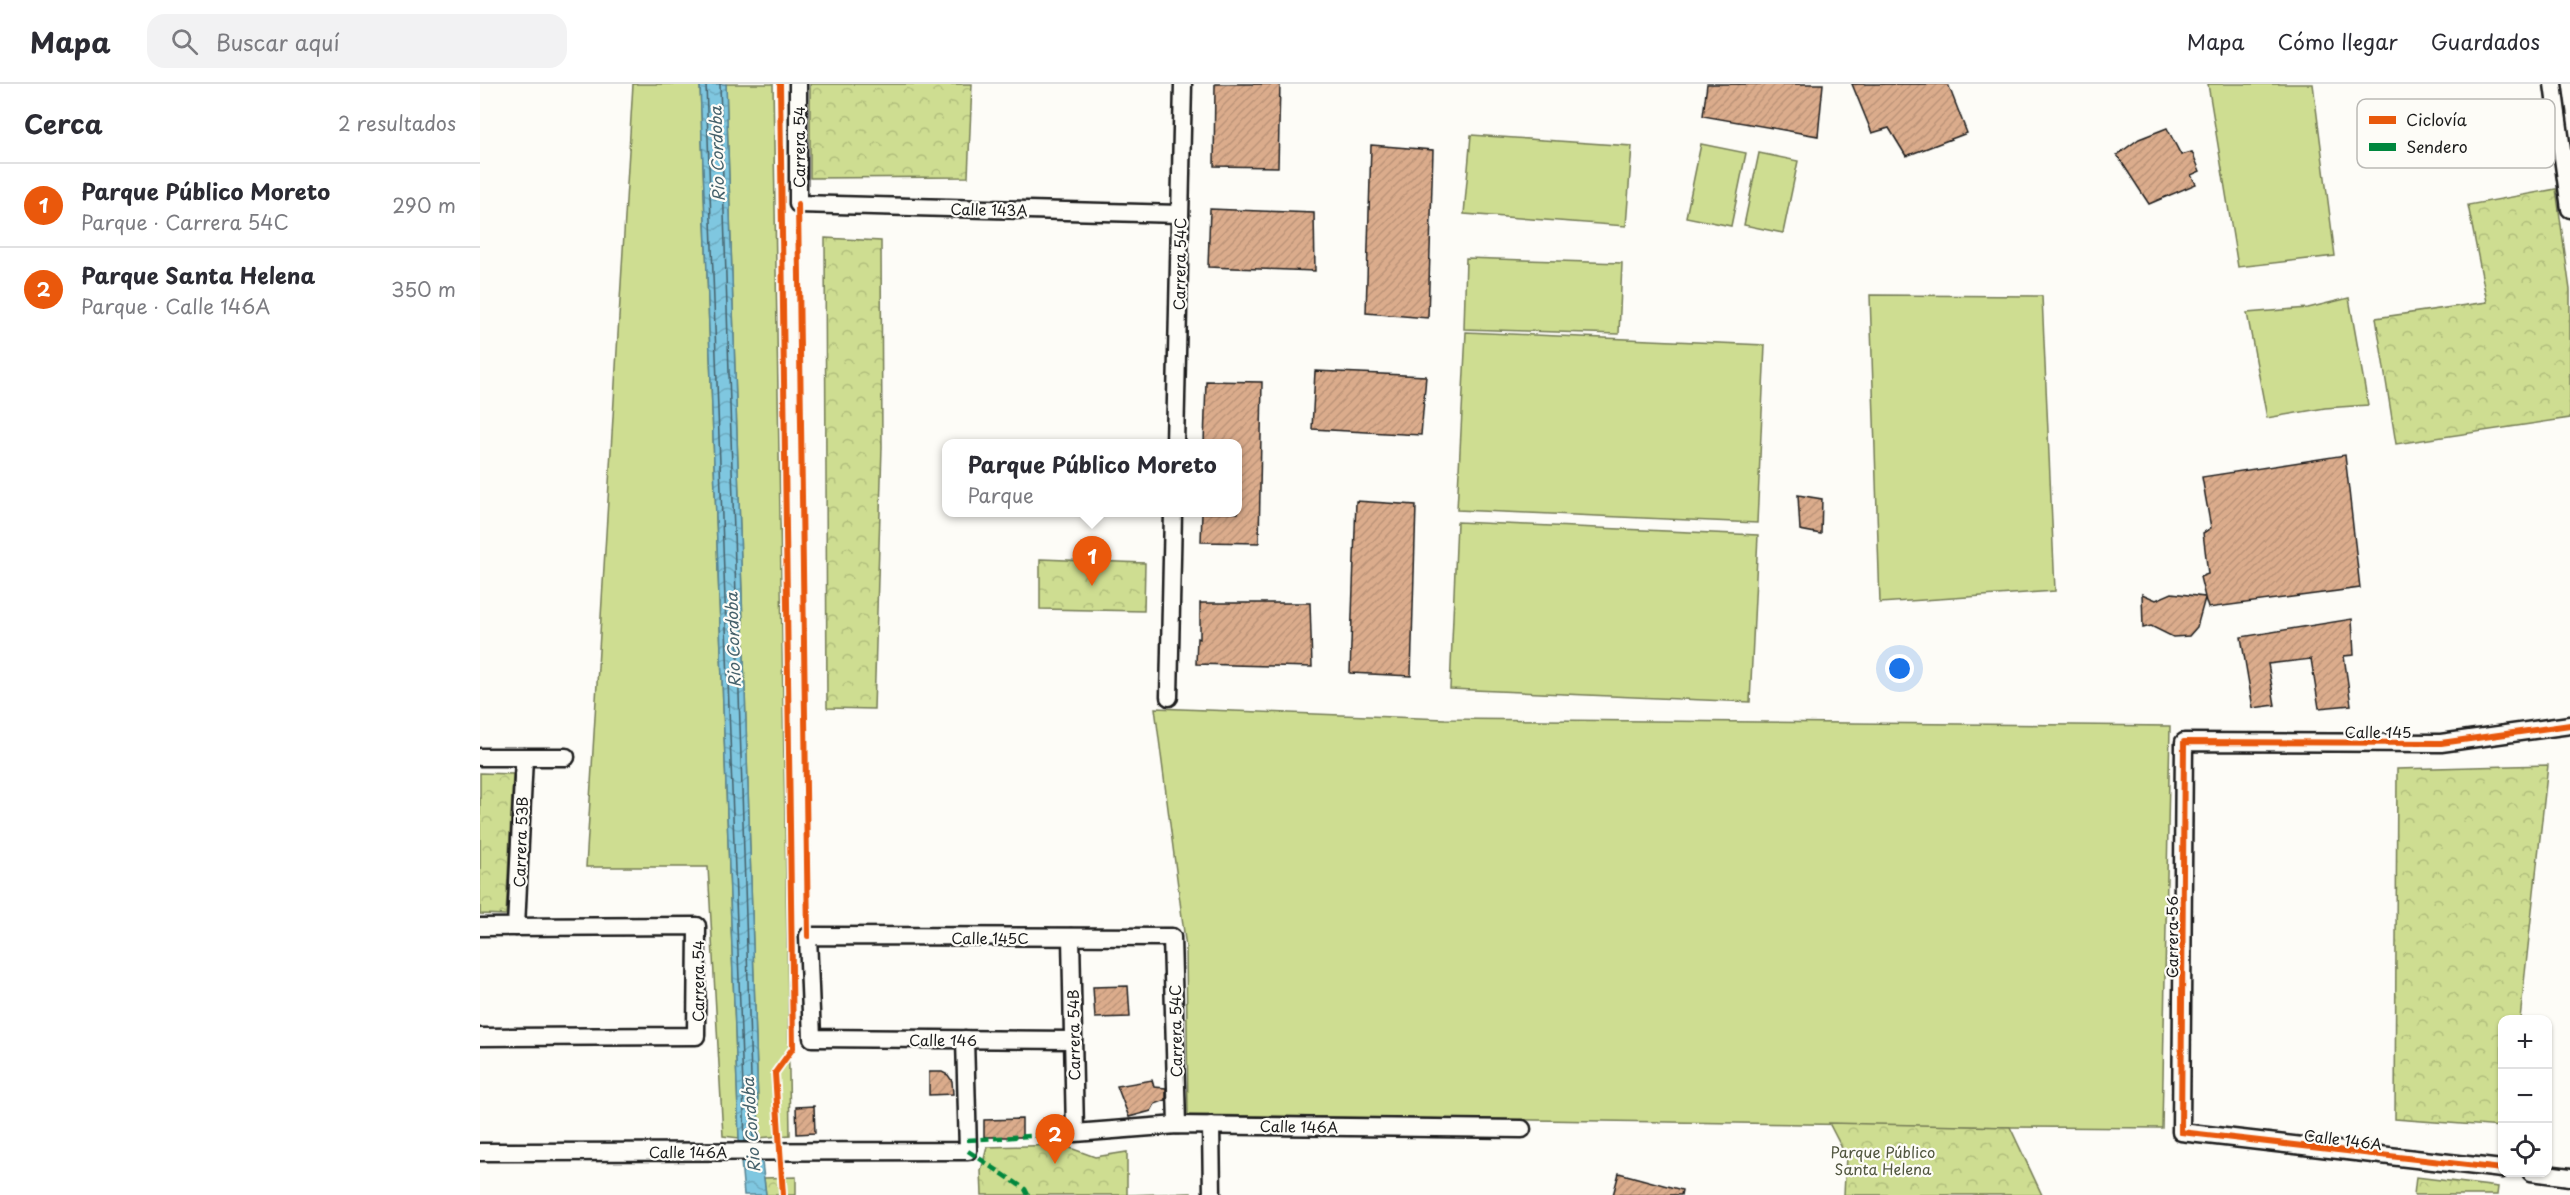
<!DOCTYPE html>
<html lang="es">
<meta charset="utf-8">
<style>
:root{--surface:#fff;--page:#f2f2f3;--text:#2b2b33;--muted:#7c7c81;--line:#e1e1e2;--accent:#ea580c}
body{margin:0;font-family:"Playpen Sans",sans-serif;background:var(--page);color:var(--text)}
.controls{position:absolute;right:18px;bottom:18px;display:grid;overflow:hidden;border-radius:12px;box-shadow:0 2px 4px #0004}
.controls button{width:54px;height:54px;display:grid;place-items:center;padding:0;border:0;border-bottom:2px solid var(--line);background:var(--surface);color:var(--text);font:30px sans-serif}
.you{position:absolute;left:1420px;top:585px;width:21px;height:21px;margin:-15px;border:4px solid #fff;border-radius:50%;background:#1a73e8;box-shadow:0 0 0 9px #1a73e833}
.badge{display:grid;place-items:center;width:39px;height:39px;border-radius:50%;background:var(--accent);color:#fff;font-size:20px;font-weight:700}
.pin{position:absolute;translate:-50% -50px;filter:drop-shadow(0 2px 3px #0008)}
.pin::after{content:'';position:absolute;top:32px;width:21px;height:18px;background:inherit;clip-path:polygon(0 0,100% 0,50% 100%)}
.popup{position:absolute;left:462px;top:355px;width:300px;height:78px;box-sizing:border-box;display:grid;place-content:center;border-radius:12px;background:var(--surface);filter:drop-shadow(0 2px 4px #0005);font-size:20px;white-space:nowrap;color:var(--muted)}
.popup b{font-size:22px;color:var(--text)}
.popup::after{content:'';position:absolute;left:50%;top:100%;margin-left:-12px;border:12px solid transparent;border-top-color:var(--surface)}
.list{margin:0;padding:0;list-style:none}
h2{display:flex;justify-content:space-between;align-items:center;height:78px;margin:0;padding:0 24px;font-size:26px}
h2 small{font-size:20px;font-weight:400;color:var(--muted)}
.list li{display:grid;grid-template-columns:39px 1fr auto;gap:18px;align-items:center;box-sizing:border-box;height:84px;padding:0 24px;border-top:2px solid var(--line)}
.list b{display:block;font-size:22px;white-space:nowrap}
.list p{margin:0;font-size:20px;white-space:nowrap;color:var(--muted)}
.list em{font-size:20px;font-style:normal;color:var(--muted)}
.icon{flex:none;width:33px;height:33px;fill:none;stroke:currentColor;stroke-width:2;stroke-linecap:round;stroke-linejoin:round}
.map{position:relative;flex:none;width:2090px;height:1111px;overflow:hidden}
header{display:flex;align-items:center;gap:36px;box-sizing:border-box;height:84px;padding:0 30px;background:var(--surface);border-bottom:2px solid var(--line)}
header strong{font-size:28px}
nav{display:flex;gap:33px;margin-inline-start:auto;font-size:21px}
.search{width:420px;height:54px;background:var(--page);display:flex;align-items:center;gap:15px;box-sizing:border-box;padding:0 21px;border-radius:18px;color:var(--muted);font-size:22px}
main{display:flex}
aside{flex:1;background:var(--surface)}
.map>svg:first-child{display:block}
.grass{fill:#cedd91;stroke:#757c56;stroke-width:1.5}
.park{fill:url(#park-crowns);stroke:#757c56;stroke-width:1.5}
.water{fill:url(#water-waves);stroke:#578392;stroke-width:1.5}
.lines{fill:none;stroke-linecap:round;stroke-linejoin:round}
.shore{stroke:#44606a;stroke-width:1.5}
.building{fill:url(#building-hatch);stroke:#1c1c1c;stroke-width:1.5}
.street-casing{stroke:#1c1c1c;stroke-width:21}
.street{stroke:#fdfcf7;stroke-width:16}
.quiet{stroke:#00873e;stroke-width:4.5;stroke-dasharray:9 4.5;stroke-linecap:butt}
.cycleway-casing{stroke:#fdfcf7;stroke-width:10}
.cycleway{stroke:#e8590c;stroke-width:6}
.labels{text-anchor:middle;dominant-baseline:central;stroke-width:4.5;stroke-linejoin:round;paint-order:stroke}
.street-label{font-size:15px;fill:#1c1c1c;stroke:#fdfcf7}
.park-label{font-size:15px;fill:#51563f;stroke:#fdfcf7}
.water-label{font-size:16px;font-style:italic;fill:#44606a;stroke:#fdfcf7}
.key{fill:#fdfcf7;stroke:#bab9b5;stroke-width:1.5}
.key-label{font-size:16px;fill:#1c1c1c}
</style>
<header>
<strong>Mapa</strong>
<div class="search"><svg class="icon" aria-label="search" viewBox="0 0 24 24"><circle cx="10" cy="10" r="6"/><path d="M15 15l6 6"/></svg>Buscar aquí</div>
<nav><a>Mapa</a><a>Cómo llegar</a><a>Guardados</a></nav>
</header>
<main>
<aside>
<h2>Cerca<small>2 resultados</small></h2>
<ul class="list">
<li><span class="badge">1</span><div><b>Parque Público Moreto</b><p>Parque · Carrera 54C</p></div><em>290 m</em></li>
<li><span class="badge">2</span><div><b>Parque Santa Helena</b><p>Parque · Calle 146A</p></div><em>350 m</em></li>
</ul>
</aside>
<div class="map">
<svg width="2090" height="1111" viewBox="0 0 2090 1111">
<defs>
<pattern id="park-crowns" width="20" height="18" patternUnits="userSpaceOnUse" patternTransform="scale(1.5)"><rect width="20" height="18" fill="#cedd91"/><path d="M2 6a3 3 0 1 1 6 0M12 15a3 3 0 1 1 6 0" fill="none" stroke="#b0bd7c"/></pattern>
<pattern id="water-waves" width="16" height="10" patternUnits="userSpaceOnUse" patternTransform="scale(1.5)"><rect width="16" height="10" fill="#7fc7e0"/><path d="M0 5q4-4 8 0t8 0" fill="none" stroke="#6daac0"/></pattern>
<pattern id="building-hatch" width="6" height="6" patternUnits="userSpaceOnUse" patternTransform="scale(1.5)"><rect width="6" height="6" fill="#dbac8c"/><path d="M-1 1l2-2M0 6l6-6M5 7l2-2" fill="none" stroke="#bb9378"/></pattern>
</defs>
<rect width="100%" height="100%" fill="#fdfcf7"/>
<filter id="ink" filterUnits="userSpaceOnUse"><feTurbulence type="fractalNoise" baseFrequency=".0167" numOctaves="2"/><feDisplacementMap in="SourceGraphic" scale="12" xChannelSelector="R" yChannelSelector="G"/><feConvolveMatrix kernelMatrix="1 2 1 2 8 2 1 2 1" color-interpolation-filters="sRGB"/></filter>
<g filter="url(#ink)">
<g class="grass">
<path d="M 153,0 L 220,0 L 259,1054 L 243,1052 L 228,783 L 106,783 Z"/>
<path d="M 246,0 L 293,0 L 310,1051 L 279,1054 Z"/>
<path d="M 1728,0 L 1833,0 L 1855,172 L 1758,183 Z"/>
<path d="M 991,51 L 1152,62 L 1146,142 L 984,130 Z"/>
<path d="M 1221,60 L 1266,69 L 1251,142 L 1206,133 Z"/>
<path d="M 1279,69 L 1318,77 L 1303,149 L 1264,141 Z"/>
<path d="M 986,174 L 1142,179 L 1139,250 L 984,245 Z"/>
<path d="M 1390,211 L 1562,212 L 1575,507 L 1400,519 Z"/>
<path d="M 1869,214 L 1888,321 L 1845,324 L 1787,334 L 1767,229 L 1828,224 Z"/>
<path d="M 986,248 L 1285,261 L 1277,439 L 977,426 Z"/>
<path d="M 977,438 L 1278,451 L 1270,618 L 970,605 Z"/>
<path d="M 675,624 L 965,635 L 1690,642 L 1682,1044 L 1530,1043 L 708,1031 L 706,864 Z"/>
</g>
<g class="park">
<path d="M 330,0 L 492,0 L 488,93 L 330,94 Z"/>
<path d="M 2076,105 L 2090,206 L 2090,334 L 1916,360 L 1896,234 L 2007,218 L 1988,121 Z"/>
<path d="M 345,154 L 401,157 L 402,363 L 394,625 L 347,624 Z"/>
<path d="M 560,475 L 665,479 L 664,527 L 560,525 Z"/>
<path d="M 2068,681 L 2040,935 L 2022,936 L 2022,1043 L 1915,1035 L 1917,685 Z"/>
<path d="M 0,689 L 33,690 L 26,831 L 0,830 Z"/>
<path d="M 1349,1039 L 1530,1043 L 1562,1111 L 1364,1111 L 1366,1072 Z"/>
<path d="M 582,1061 L 615,1073 L 647,1068 L 647,1111 L 711,1109 L 711,1111 L 502,1111 L 501,1087 L 507,1063 Z"/>
<path d="M 316,1093 L 316,1111 L 286,1111 L 284,1094 Z"/>
<path d="M 1936,1093 L 2018,1103 L 2017,1111 L 1934,1111 Z"/>
</g>
<path class="water" d="M 220,0 L 246,0 L 279,1054 L 286,1111 L 264,1111 L 259,1054 Z"/>
<g class="lines">
<g class="shore">
<path d="M 226,0 L 265,1058"/>
<path d="M 240,0 L 273,1058"/>
</g>
</g>
<g class="building">
<path d="M 735,0 L 800,0 L 798,83 L 734,82 Z"/>
<path d="M 1227,0 L 1343,0 L 1338,52 L 1223,32 Z"/>
<path d="M 1372,0 L 1468,0 L 1487,49 L 1426,72 L 1409,44 L 1392,49 Z"/>
<path d="M 1687,44 L 1701,71 L 1712,68 L 1720,87 L 1711,91 L 1716,100 L 1669,120 L 1637,71 L 1659,55 Z"/>
<path d="M 891,61 L 953,66 L 948,234 L 886,229 Z"/>
<path d="M 730,125 L 834,129 L 835,187 L 728,183 Z"/>
<path d="M 835,287 L 946,292 L 941,351 L 832,345 Z"/>
<path d="M 726,297 L 782,298 L 779,459 L 721,458 L 722,429 L 758,429 L 758,360 L 724,360 Z"/>
<path d="M 1865,371 L 1880,504 L 1728,524 L 1725,514 L 1717,543 L 1709,552 L 1693,553 L 1671,542 L 1663,544 L 1662,510 L 1676,516 L 1692,509 L 1725,513 L 1720,493 L 1728,490 L 1723,449 L 1731,444 L 1722,393 Z"/>
<path d="M 1318,411 L 1342,415 L 1341,450 L 1320,446 Z"/>
<path d="M 876,417 L 936,421 L 931,592 L 870,589 Z"/>
<path d="M 720,519 L 830,519 L 832,583 L 716,580 L 717,554 L 720,555 Z"/>
<path d="M 1872,535 L 1874,571 L 1864,572 L 1871,621 L 1839,624 L 1831,575 L 1788,580 L 1795,621 L 1773,624 L 1761,553 Z"/>
<path d="M 648,902 L 650,933 L 615,934 L 613,903 Z"/>
<path d="M 449,988 L 462,988 L 468,991 L 472,997 L 473,1010 L 449,1011 Z"/>
<path d="M 672,996 L 674,1003 L 686,1004 L 686,1016 L 675,1020 L 671,1027 L 649,1033 L 637,1002 Z"/>
<path d="M 334,1022 L 335,1049 L 317,1050 L 316,1023 Z"/>
<path d="M 542,1035 L 542,1053 L 504,1053 L 504,1036 Z"/>
<path d="M 1139,1089 L 1202,1106 L 1201,1111 L 1133,1111 Z"/>
</g>
<g class="lines">
<g class="street-casing">
<g id="street">
<path d="M 318,0 L 318,120 L 700,130"/>
<path d="M 2073,0 L 2090,125"/>
<path d="M 695,360 L 703,0"/>
<path d="M 689,613 L 693,428"/>
<path d="M 0,673 L 86,673"/>
<path d="M 0,843 L 217,842 L 216,952 L 0,953"/>
<path d="M 36,843 L 44,673"/>
<path d="M 591,853 L 595,1049 L 697,1041 L 1042,1045"/>
<path d="M 593,956 L 332,954 L 328,852 L 692,853 L 697,1041"/>
<path d="M 731,1041 L 732,1111"/>
<path d="M 0,1068 L 488,1067 L 485,955"/>
<path d="M 2022,1085 L 1701,1048 L 1704,658 L 1961,659 L 2090,641"/>
<path d="M 2051,1088 L 2090,1093"/>
</g>
</g>
<use href="#street" class="street"/>
<g class="quiet">
<path d="M 487,1056 L 595,1049"/>
<path d="M 488,1067 L 545,1105 L 548,1111"/>
</g>
<g class="cycleway-casing">
<g id="cycleway">
<path d="M 300,0 L 313,964 L 295,989 L 303,1111"/>
<path d="M 318,120 L 328,852"/>
<path d="M 2022,1085 L 1701,1048 L 1704,658 L 1961,659 L 2090,641"/>
</g>
</g>
<use href="#cycleway" class="cycleway"/>
</g>
</g>
<g class="labels">
<g class="street-label">
<text transform="translate(318 63) rotate(-90)">Carrera 54</text>
<text transform="translate(509 125) rotate(1)">Calle 143A</text>
<text transform="translate(699 180) rotate(-89)">Carrera 54C</text>
<text x="1898" y="647">Calle 145</text>
<text transform="translate(40 758) rotate(-88)">Carrera 53B</text>
<text x="510" y="853">Calle 145C</text>
<text transform="translate(1691 853) rotate(-90)">Carrera 56</text>
<text transform="translate(217 897) rotate(-90)">Carrera 54</text>
<text transform="translate(695 947) rotate(-91)">Carrera 54C</text>
<text transform="translate(593 951) rotate(-91)">Carrera 54B</text>
<text x="463" y="955">Calle 146</text>
<text transform="translate(819 1042) rotate(1)">Calle 146A</text>
<text transform="translate(1863 1055) rotate(7)">Calle 146A</text>
<text x="208" y="1067">Calle 146A</text>
</g>
<g class="park-label">
<text x="1403" y="1067">Parque Público<tspan x="1403" dy="17">Santa Helena</tspan></text>
</g>
<g class="water-label">
<text transform="translate(236 70) rotate(-92)">Rio Cordoba</text>
<text transform="translate(252 556) rotate(-92)">Rio Cordoba</text>
<text transform="translate(270 1041) rotate(-94)">Rio Cordoba</text>
</g>
</g>
<rect x="1877" y="15" width="198" height="69" rx="9" class="key"/>
<rect x="1889" y="32" width="27" height="8" fill="#e8590c"/>
<rect x="1889" y="59" width="27" height="8" fill="#00873e"/>
<g class="key-label">
<text x="1926" y="42">Ciclovía</text>
<text x="1926" y="69">Sendero</text>
</g>
</svg>
<div class="controls">
<button>+</button>
<button>−</button>
<button><svg class="icon" aria-label="locate" viewBox="0 0 24 24"><circle cx="12" cy="12" r="6"/><path d="M12 2v4M12 18v4M2 12h4M18 12h4"/></svg></button>
</div>
<div class="you"></div>
<div class="pin badge" style="left:612px;top:502px">1</div>
<div class="popup"><b>Parque Público Moreto</b>Parque</div>
<div class="pin badge" style="left:575px;top:1080px">2</div>
</div>
</main>
